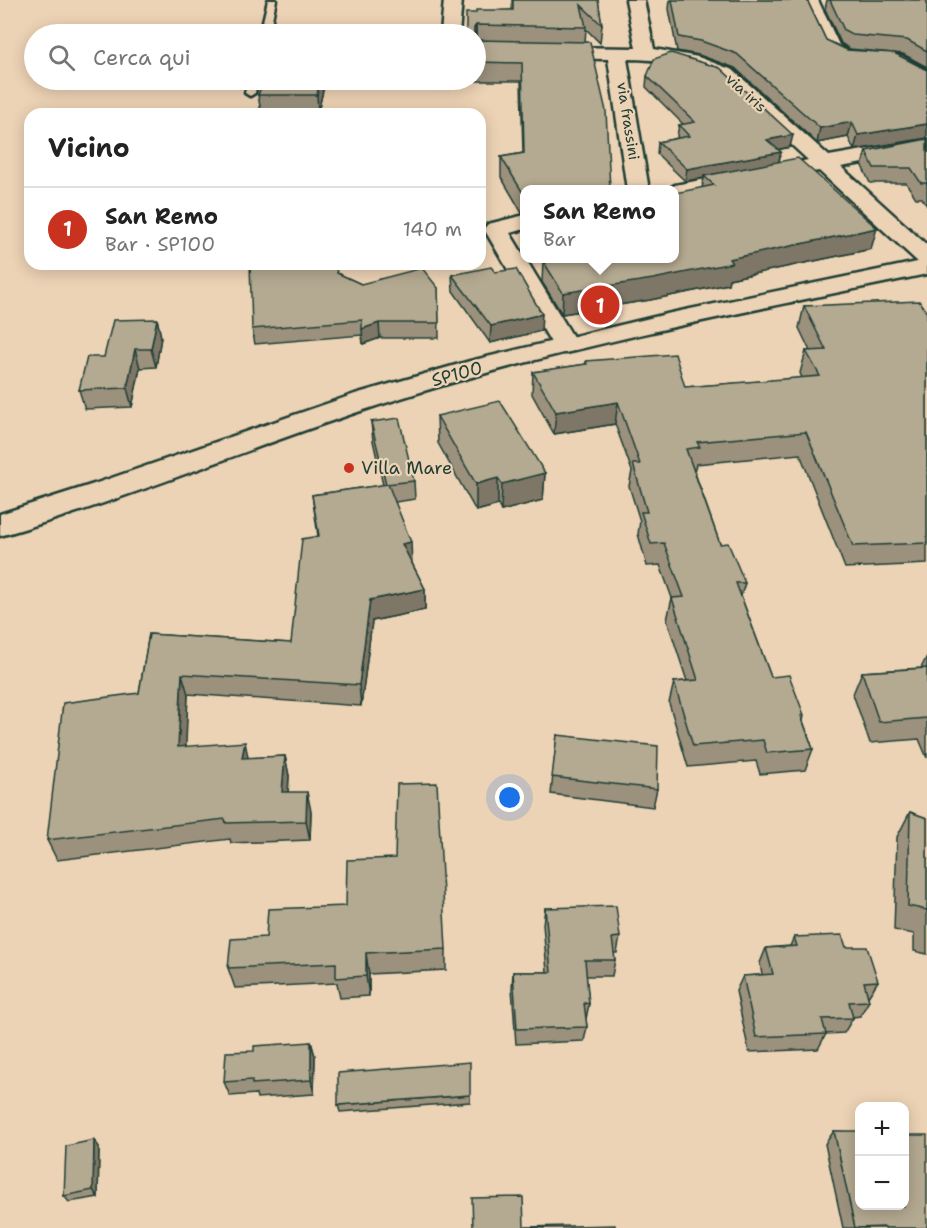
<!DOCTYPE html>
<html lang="it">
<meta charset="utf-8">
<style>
:root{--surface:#fff;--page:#f2f2f2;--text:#222;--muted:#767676;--line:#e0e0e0;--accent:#c8321e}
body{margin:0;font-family:"Shantell Sans",sans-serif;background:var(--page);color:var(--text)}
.controls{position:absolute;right:18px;bottom:18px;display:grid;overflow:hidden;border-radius:12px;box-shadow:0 3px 15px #0003}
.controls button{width:54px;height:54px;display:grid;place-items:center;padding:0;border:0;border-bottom:2px solid var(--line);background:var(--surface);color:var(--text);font:30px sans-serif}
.you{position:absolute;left:510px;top:798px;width:21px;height:21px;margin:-15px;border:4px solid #fff;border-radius:50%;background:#1a73e8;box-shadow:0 0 0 9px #1a73e833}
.badge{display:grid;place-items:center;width:39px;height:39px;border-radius:50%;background:var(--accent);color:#fff;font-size:20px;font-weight:700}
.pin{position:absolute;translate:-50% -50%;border:3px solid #fff;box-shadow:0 2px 6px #0006}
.popup{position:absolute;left:520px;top:185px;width:159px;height:78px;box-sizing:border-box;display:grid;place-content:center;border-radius:12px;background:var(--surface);filter:drop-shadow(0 2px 4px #0005);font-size:20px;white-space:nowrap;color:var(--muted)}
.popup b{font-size:22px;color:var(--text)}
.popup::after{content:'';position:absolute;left:50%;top:100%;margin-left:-12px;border:12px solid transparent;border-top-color:var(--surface)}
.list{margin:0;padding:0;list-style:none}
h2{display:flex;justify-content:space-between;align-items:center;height:78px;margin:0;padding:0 24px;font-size:26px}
h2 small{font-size:20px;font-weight:400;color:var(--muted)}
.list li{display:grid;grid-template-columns:39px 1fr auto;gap:18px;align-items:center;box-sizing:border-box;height:84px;padding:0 24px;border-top:2px solid var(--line)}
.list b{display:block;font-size:22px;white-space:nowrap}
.list p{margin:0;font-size:20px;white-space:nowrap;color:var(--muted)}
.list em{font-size:20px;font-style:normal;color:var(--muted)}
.icon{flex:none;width:33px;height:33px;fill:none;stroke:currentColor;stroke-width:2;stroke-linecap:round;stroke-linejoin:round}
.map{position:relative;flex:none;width:927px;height:1228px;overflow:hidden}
.search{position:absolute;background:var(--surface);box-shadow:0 3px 15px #0003;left:24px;top:24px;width:462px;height:66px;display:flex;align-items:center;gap:15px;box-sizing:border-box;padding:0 21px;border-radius:33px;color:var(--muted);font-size:22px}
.panel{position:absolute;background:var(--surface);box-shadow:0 3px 15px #0003;left:24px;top:108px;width:462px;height:162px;border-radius:18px}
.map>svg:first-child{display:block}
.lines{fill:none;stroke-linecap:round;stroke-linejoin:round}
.lane-casing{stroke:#1f3d34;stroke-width:5}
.street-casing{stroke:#1f3d34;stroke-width:5}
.secondary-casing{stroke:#1f3d34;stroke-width:5}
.lane{fill:#edd3b5;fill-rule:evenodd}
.street{fill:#edd3b5;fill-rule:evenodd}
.secondary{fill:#edd3b5;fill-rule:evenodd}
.wall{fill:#9b917d;stroke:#1f3d34;stroke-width:1.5}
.shaded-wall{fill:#7e7666;stroke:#1f3d34;stroke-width:1.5}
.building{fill:#b4a991;stroke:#1f3d34;stroke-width:1.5}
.poi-dot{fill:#c8321e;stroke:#edd3b5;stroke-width:2}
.labels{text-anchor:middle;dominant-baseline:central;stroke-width:4.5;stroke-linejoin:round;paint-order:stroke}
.far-street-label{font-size:15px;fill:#1f3d34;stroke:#edd3b5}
.street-label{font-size:18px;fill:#1f3d34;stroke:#edd3b5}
.poi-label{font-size:18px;fill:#1f3d34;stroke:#edd3b5;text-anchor:start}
</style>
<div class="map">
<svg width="927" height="1228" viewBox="0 0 927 1228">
<rect width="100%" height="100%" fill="#edd3b5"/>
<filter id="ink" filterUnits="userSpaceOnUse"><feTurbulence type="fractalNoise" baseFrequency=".0167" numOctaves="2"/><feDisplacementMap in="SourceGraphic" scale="12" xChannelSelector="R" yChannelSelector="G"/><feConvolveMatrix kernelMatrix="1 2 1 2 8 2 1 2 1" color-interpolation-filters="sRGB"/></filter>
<g filter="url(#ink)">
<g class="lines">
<g class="lane-casing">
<g id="lane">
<path d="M 268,0 L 276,0 L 269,34 L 260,34 Z"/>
<path d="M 248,80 L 258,80 L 255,93 L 250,96 L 245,93 Z"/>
</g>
</g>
<g class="street-casing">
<g id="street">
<path d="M 444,0 L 462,0 L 459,34 L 441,34 Z"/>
<path d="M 626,0 L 644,0 L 654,49 L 698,57 L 733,70 L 829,156 L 927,139 L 927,151 L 841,167 L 927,245 L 927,265 L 919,263 L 819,171 L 806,173 L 798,172 L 795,167 L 798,162 L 808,160 L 719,78 C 689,64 660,59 627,59 L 649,190 L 627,190 L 608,59 L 476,57 L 476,46 L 636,48 Z"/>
<path d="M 800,0 L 818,0 L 839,45 L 849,51 L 902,56 L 927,70 L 927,84 L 891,65 L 844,62 L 824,52 Z"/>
<path d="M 747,171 L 755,173 L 758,178 L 755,183 L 675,199 L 675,190 L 666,190 L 675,185 Z"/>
<path d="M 525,215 L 525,229 L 510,233 L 578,345 L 574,351 L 565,353 L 556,351 L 484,229 L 488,224 Z"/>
</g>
</g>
<g class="secondary-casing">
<path id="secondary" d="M 927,260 L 927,274 C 759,309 591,341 427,390 C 283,433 145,494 0,536 L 0,514 L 94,484 L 355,394 L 470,361 L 671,313 Z"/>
</g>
<use href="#lane" class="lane"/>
<use href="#street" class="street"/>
<use href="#secondary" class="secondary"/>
</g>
<g class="wall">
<path d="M 512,0 L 598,0 L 602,25 L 600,43 L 586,29 L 585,42 L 525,189 L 525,213 L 522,213 L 501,177 L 501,157 L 523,153 L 521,81 L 466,81 L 466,80 L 476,80 L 476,13 L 512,10 Z"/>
<path d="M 670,0 L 807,0 L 826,40 L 847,50 L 893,53 L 850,49 L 841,43 L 825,9 L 827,0 L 927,0 L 927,67 L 903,54 L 894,53 L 927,70 L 927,138 L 854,150 L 848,137 L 817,143 L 735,68 L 699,55 L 677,51 L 669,9 Z"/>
<path d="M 647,76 L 790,147 L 778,150 L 781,152 L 779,162 L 871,249 L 729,279 L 728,284 L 650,300 L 562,314 L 542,282 L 543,261 L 549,260 L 549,258 L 675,258 L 702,188 L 704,178 L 685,181 L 657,154 L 658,142 L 678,138 L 677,136 L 679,125 L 683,124 L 646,87 Z"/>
<path d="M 264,80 L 324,80 L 324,86 L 318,112 L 261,112 L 258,95 Z"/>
<path d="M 927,139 L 927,206 L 922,198 L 916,198 L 906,183 L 870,183 L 862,166 L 866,151 Z"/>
<path d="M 337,273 L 361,284 L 438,288 L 439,338 L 380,338 L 363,344 L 362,335 L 255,344 L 252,329 Z"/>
<path d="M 452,275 L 541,331 L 490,343 L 453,291 Z"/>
<path d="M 804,306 L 927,313 L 927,564 L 845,568 L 800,454 L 696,464 L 695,469 L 694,470 L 720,544 L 745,583 L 741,596 L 771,677 L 804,715 L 803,721 L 813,749 L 805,770 L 760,774 L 756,761 L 688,767 L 669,703 L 674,682 L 687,681 L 667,620 L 672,598 L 660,565 L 647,566 L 638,534 L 640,521 L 629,486 L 632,471 L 615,424 L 554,434 L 532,394 L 533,372 L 586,364 L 586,361 L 685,387 L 802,378 L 800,373 L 806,351 L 810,351 L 799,328 Z"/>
<path d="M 157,319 L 161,337 L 156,367 L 140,368 L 132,407 L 85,409 L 79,390 L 104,357 Z"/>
<path d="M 437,416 L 545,473 L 543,500 L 501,511 L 498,505 L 476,511 L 438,443 Z"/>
<path d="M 371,422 L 414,481 L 415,499 L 395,502 L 412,563 L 425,589 L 425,610 L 372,621 L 361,706 L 188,694 L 185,747 L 248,758 L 285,756 L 289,776 L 288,792 L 311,811 L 310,840 L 231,843 L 230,839 L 57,860 L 47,840 L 139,693 L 149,634 L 291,643 L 318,536 L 312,495 L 383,485 L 373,441 Z"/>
<path d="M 927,656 L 927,758 L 919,739 L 870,743 L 853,694 L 862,672 L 921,668 Z"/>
<path d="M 557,735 L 657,789 L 653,807 L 551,794 Z"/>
<path d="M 910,812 L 927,818 L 927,954 L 914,951 L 914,934 L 894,930 L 897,837 Z"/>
<path d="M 346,906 L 446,949 L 446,970 L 369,974 L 369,996 L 340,998 L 337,983 L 235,988 L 228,968 L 266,937 Z"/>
<path d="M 545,908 L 620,937 L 617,953 L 614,953 L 615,960 L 612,976 L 586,976 L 589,1004 L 586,1019 L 587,1027 L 584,1041 L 516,1044 L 512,988 L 513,972 L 547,972 L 543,924 Z"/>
<path d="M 794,937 L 846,947 L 878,981 L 868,997 L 869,1001 L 860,1016 L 853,1017 L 853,1018 L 844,1033 L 826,1034 L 818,1049 L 749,1052 L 736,991 L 743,976 L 762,975 L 760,963 L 766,948 L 790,946 Z"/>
<path d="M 311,1042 L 315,1056 L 314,1094 L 257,1098 L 256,1094 L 230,1096 L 224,1082 L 254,1051 Z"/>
<path d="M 470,1095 L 470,1102 L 340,1112 L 338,1105 Z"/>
<path d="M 834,1131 L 905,1135 L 927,1228 L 843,1228 L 825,1144 Z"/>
<path d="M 94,1140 L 99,1147 L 98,1197 L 69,1202 L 64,1196 Z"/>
</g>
<g class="shaded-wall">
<path d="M 476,25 L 476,44 L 476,34 L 474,34 L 474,28 Z"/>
<path d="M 320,80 L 324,80 L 324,86 L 318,112 L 317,95 Z"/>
<path d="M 852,122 L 848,137 L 817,143 L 820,128 Z"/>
<path d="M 927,124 L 927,138 L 854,150 L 858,135 Z"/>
<path d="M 793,135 L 790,147 L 765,152 L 767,140 Z"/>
<path d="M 781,152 L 778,164 L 704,176 L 704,178 L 685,181 L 687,169 Z"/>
<path d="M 877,228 L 871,249 L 729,279 L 728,284 L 650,300 L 562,314 L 563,293 Z"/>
<path d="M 542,314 L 541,331 L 490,343 L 491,326 Z"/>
<path d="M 157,319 L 161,337 L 156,367 L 151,349 Z"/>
<path d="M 379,323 L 380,338 L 363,344 L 362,329 Z"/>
<path d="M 135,349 L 140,368 L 132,407 L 127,388 Z"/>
<path d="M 618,402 L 615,424 L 554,434 L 556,412 Z"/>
<path d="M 545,473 L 543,500 L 501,511 L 502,484 Z"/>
<path d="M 498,478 L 498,505 L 476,511 L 476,484 Z"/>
<path d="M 411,542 L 412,564 L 402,544 Z"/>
<path d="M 425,589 L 425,610 L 372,621 L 361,706 L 359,685 L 370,600 Z"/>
<path d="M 182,674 L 188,694 L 185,768 L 178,747 Z"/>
<path d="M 245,742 L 249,762 L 242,758 Z"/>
<path d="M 285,756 L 289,776 L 287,812 L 282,792 Z"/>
<path d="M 307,792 L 311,811 L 310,840 L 306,821 Z"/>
<path d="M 366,953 L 369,974 L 369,996 L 366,976 Z"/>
<path d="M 311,1042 L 315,1056 L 314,1094 L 311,1080 Z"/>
<path d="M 94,1140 L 99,1147 L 98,1197 L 93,1190 Z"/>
</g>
<g class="building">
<path d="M 513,0 L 598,0 L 602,25 L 581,5 L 586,27 L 476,25 L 474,28 L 474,34 L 466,34 L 466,13 L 476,13 L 476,10 L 513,10 Z"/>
<path d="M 672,0 L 807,0 L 826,40 L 847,50 L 894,53 L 927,70 L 927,124 L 858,135 L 852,122 L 820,128 L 737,54 L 701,41 L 679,37 Z"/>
<path d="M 830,0 L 927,0 L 927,51 L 907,40 L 853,35 L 844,30 Z"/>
<path d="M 476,40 L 590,42 L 606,111 L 610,189 L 525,189 L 525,193 L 523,193 L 501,157 L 524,153 L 522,63 L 476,62 Z"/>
<path d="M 671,53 L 720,68 L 793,135 L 767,140 L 781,152 L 687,169 L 658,142 L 689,136 L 679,125 L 695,122 L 647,76 L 654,59 Z"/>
<path d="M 264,80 L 320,80 L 317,95 L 258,95 Z"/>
<path d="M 927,139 L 927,184 L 926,183 L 921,183 L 911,168 L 874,168 L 866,151 Z"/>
<path d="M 798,158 L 877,228 L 729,259 L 732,263 L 653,279 L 563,293 L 543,261 L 558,258 L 675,258 L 675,193 L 714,185 L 704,176 Z"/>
<path d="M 250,264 L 335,264 L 337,273 L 361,284 L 422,268 L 438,288 L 439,323 L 379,323 L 362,329 L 362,320 L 252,329 Z"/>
<path d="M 491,267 L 495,272 L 516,269 L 542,314 L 491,326 L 452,275 Z"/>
<path d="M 919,301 L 927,313 L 927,543 L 853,546 L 806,432 L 697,442 L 700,447 L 686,449 L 720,544 L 728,543 L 745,583 L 736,583 L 771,677 L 789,675 L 804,715 L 801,716 L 813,749 L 767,753 L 763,740 L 693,746 L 674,682 L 698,680 L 672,598 L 684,597 L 664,543 L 651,544 L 641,512 L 647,512 L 633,464 L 640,464 L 618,402 L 556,412 L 533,372 L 587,364 L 586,361 L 675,354 L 685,387 L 820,376 L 806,351 L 826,350 L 804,306 Z"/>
<path d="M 157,319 L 151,349 L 135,349 L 127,388 L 79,390 L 87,357 L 104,357 L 113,320 Z"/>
<path d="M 500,401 L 545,473 L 502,484 L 498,478 L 476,484 L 437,416 Z"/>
<path d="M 399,418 L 414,481 L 386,484 L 371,422 Z"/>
<path d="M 388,484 L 411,542 L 402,544 L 425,589 L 370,600 L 359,685 L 182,674 L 178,747 L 245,742 L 242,758 L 285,756 L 282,792 L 307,792 L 306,821 L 226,823 L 225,819 L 47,840 L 63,703 L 139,693 L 149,634 L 291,643 L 302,539 L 319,536 L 312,495 Z"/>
<path d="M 927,668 L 927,718 L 879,722 L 862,672 Z"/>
<path d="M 557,735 L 658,746 L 657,789 L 552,777 Z"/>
<path d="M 437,783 L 446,949 L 366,953 L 366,976 L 336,978 L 336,963 L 228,968 L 231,939 L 266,937 L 268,909 L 346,906 L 347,860 L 395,858 L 397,784 Z"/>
<path d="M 910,812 L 927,818 L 927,910 L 908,906 Z"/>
<path d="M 616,906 L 620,937 L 612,938 L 615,960 L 585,960 L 589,1004 L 584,1003 L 587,1027 L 517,1029 L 513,972 L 551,972 L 545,908 Z"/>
<path d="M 842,935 L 846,947 L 867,947 L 878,981 L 864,982 L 869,1001 L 849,1002 L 853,1018 L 822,1019 L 826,1034 L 756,1037 L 743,976 L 773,974 L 766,948 L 797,946 L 794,937 Z"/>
<path d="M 311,1042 L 311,1080 L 252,1084 L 252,1080 L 224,1082 L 226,1052 L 254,1051 L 254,1046 Z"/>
<path d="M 470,1062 L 470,1095 L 338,1105 L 338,1073 Z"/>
<path d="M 834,1131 L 860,1131 L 860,1206 L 904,1206 L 904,1134 L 905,1135 L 927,1135 L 927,1228 L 886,1228 L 885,1227 L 855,1228 Z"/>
<path d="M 94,1140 L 93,1190 L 64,1196 L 66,1146 Z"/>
<path d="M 523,1197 L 524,1227 L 615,1225 L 615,1228 L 473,1228 L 472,1198 Z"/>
</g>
</g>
<circle class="poi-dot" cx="349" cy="468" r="6"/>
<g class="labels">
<g class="far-street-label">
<text transform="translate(746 93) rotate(42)">via iris</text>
<text transform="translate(628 121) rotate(81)">via frassini</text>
</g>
<g class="street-label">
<text transform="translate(457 374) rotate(-15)">SP100</text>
</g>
<g class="poi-label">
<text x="361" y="468">Villa Mare</text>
</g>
</g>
</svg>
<div class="controls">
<button>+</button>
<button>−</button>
</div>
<div class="you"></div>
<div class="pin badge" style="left:600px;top:305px">1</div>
<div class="popup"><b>San Remo</b>Bar</div>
<div class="search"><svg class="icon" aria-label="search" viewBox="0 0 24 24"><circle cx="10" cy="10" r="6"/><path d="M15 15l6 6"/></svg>Cerca qui</div>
<section class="panel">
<h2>Vicino<small></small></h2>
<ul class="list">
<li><span class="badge">1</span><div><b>San Remo</b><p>Bar · SP100</p></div><em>140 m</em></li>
</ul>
</section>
</div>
